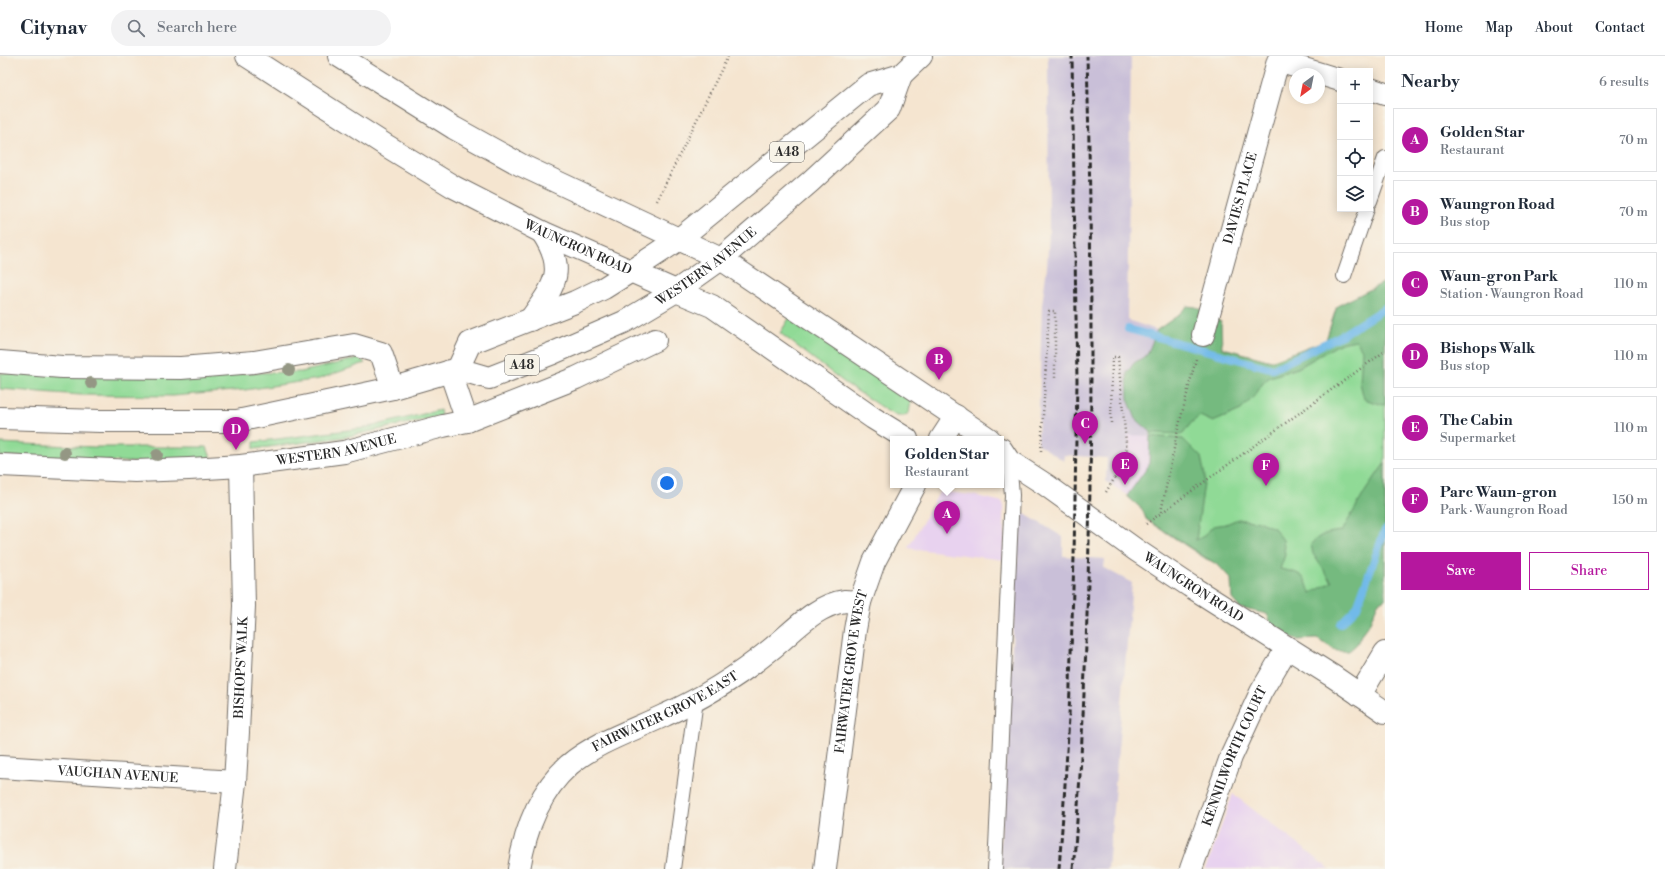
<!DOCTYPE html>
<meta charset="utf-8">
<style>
:root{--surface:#fff;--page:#f2f2f3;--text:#1f2937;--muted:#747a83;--line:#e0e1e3;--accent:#b5179e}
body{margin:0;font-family:"Libre Bodoni",serif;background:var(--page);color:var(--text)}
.controls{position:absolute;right:12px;top:12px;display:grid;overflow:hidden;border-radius:0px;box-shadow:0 2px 10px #0003}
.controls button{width:36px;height:36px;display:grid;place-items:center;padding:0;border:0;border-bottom:1px solid var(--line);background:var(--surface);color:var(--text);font:20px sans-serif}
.compass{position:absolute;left:1289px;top:12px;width:36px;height:36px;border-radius:50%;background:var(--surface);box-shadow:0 2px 10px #0003;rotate:212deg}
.you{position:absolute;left:667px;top:427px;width:14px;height:14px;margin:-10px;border:3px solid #fff;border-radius:50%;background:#1a73e8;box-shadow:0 0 0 6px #1a73e833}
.badge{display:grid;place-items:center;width:26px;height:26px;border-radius:50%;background:var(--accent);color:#fff;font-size:13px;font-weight:700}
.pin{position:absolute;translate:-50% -33px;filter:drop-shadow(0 1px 2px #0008)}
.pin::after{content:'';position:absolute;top:21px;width:14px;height:12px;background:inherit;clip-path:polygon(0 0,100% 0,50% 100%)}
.popup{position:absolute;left:890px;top:380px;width:114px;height:52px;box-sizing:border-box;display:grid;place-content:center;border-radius:0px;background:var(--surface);filter:drop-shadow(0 1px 3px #0005);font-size:13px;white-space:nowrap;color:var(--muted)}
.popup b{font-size:15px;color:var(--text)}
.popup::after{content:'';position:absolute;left:50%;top:100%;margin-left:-8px;border:8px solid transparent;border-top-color:var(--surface)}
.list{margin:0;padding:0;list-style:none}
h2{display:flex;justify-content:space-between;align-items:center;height:52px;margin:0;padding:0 16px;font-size:17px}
h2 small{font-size:13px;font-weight:400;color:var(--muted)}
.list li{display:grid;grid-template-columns:26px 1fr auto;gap:12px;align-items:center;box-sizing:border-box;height:64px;margin:0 8px 8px;padding:0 8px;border:1px solid var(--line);border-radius:0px}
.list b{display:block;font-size:15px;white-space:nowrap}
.list p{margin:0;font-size:13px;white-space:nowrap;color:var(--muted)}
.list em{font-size:13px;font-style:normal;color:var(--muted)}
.actions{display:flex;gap:8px;padding:12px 16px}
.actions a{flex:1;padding:9px 0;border:1px solid var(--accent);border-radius:0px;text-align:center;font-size:14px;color:var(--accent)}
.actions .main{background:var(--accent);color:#fff}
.icon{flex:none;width:22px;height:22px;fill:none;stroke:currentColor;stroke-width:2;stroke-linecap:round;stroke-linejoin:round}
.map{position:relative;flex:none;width:1385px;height:813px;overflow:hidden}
header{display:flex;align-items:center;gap:24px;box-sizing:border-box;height:56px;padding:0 20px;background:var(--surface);border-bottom:1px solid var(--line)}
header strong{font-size:19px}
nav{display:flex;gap:22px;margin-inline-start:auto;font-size:14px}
.search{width:280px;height:36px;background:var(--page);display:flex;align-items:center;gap:10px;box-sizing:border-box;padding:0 14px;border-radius:22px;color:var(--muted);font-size:15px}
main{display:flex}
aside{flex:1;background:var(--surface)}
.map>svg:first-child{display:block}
.built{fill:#e8d2ef}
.industrial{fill:#c9bfd8}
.green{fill:#90da96;stroke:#5e8260}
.forest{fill:#74ba7f;stroke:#507255}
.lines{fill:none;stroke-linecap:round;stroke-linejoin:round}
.stream{stroke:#71bae9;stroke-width:8}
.service-casing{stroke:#726c65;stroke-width:16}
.minor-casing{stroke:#726c65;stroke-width:24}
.tertiary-casing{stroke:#726c65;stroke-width:24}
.secondary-casing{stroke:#726c65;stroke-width:24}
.trunk-casing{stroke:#726c65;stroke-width:24}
.path{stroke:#726c65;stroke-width:2.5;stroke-dasharray:1 3;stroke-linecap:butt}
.service{stroke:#fff;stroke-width:14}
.minor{stroke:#fff;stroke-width:22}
.tertiary{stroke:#fff;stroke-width:22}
.secondary{stroke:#fff;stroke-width:22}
.trunk{stroke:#fff;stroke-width:22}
.rail{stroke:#2b2b2b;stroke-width:3;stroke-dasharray:6 3;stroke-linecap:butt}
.tree{fill:#949784}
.labels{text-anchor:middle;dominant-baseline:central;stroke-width:4;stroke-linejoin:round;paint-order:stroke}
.shield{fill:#f7f3e8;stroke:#686764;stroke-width:1}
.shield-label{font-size:12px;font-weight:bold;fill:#2b2b2b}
.street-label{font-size:13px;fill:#2b2b2b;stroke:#f7f3e8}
</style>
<header>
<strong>Citynav</strong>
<div class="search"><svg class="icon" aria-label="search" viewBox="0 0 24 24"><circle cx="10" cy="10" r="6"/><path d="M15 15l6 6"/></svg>Search here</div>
<nav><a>Home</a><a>Map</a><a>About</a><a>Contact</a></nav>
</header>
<main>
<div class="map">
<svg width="1385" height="813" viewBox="0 0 1385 813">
<rect width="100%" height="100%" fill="#f7f3e8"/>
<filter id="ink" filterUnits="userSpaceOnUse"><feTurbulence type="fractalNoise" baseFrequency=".025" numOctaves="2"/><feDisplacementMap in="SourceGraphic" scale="8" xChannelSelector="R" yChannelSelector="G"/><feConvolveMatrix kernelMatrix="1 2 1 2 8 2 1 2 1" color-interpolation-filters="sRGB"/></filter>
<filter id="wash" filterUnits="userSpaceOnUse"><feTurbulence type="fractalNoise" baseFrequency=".012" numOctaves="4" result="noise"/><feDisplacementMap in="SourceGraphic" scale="16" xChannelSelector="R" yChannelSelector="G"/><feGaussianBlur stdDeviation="0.9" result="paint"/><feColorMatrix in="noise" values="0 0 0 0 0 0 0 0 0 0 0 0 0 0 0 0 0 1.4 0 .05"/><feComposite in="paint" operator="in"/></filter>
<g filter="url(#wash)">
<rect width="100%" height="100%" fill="#f5e5d0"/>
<g class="built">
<path d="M 1128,378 L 1150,380 L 1147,452 L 1113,430 L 1127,409 L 1130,397 Z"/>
<path d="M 940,435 L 972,439 L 1003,446 L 1003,471 L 1005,471 L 1004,504 L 908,492 Z"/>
<path d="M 1233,738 L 1330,813 L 1206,813 Z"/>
</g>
<g class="industrial">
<path d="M 1048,0 L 1131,0 L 1127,264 L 1157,274 L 1150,380 L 1128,379 L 1130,397 L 1127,409 L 1113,430 L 1106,426 L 1107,402 L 1065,399 L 1064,405 L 1038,388 L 1042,249 L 1047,211 L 1049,175 Z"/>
<path d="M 1020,455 L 1063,481 L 1063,500 L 1105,503 L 1104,512 L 1132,527 L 1108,813 L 999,813 Z"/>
</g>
<g class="green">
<path d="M 1385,244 L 1385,521 L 1370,566 L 1206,503 L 1146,463 L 1157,274 L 1271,305 L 1326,284 L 1337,250 Z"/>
<path d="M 790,261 L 908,339 L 911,345 L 909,357 L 903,360 L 897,360 L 887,355 L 845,327 L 780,277 Z"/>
<path d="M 360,302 L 365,307 L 319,323 L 245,334 L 173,340 L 81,339 L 0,333 L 0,317 L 112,320 L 301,316 Z"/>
<path d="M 440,354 L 441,360 L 345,381 L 254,393 L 254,386 L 364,372 Z"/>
<path d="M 0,387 L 95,391 L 207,391 L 211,402 L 150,407 L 0,400 Z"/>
</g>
<g class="forest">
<path d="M 1385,226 L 1385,348 L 1383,349 L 1364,343 L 1360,327 L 1362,294 L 1356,284 L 1341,287 L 1298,312 L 1270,321 L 1263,327 L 1256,338 L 1241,354 L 1213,366 L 1200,360 L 1191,367 L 1183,378 L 1152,377 L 1136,363 L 1128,343 L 1127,317 L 1134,307 L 1147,299 L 1157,274 L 1177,260 L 1187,250 L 1196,251 L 1221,266 L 1222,292 L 1271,305 L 1326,284 L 1337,250 Z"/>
<path d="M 1150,380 L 1183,383 L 1201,401 L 1205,420 L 1196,484 L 1204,480 L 1213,470 L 1226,468 L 1238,463 L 1260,466 L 1274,472 L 1283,484 L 1285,499 L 1280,513 C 1289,515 1301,516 1306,525 C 1308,530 1308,534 1311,537 L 1332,526 L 1313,498 L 1311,488 C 1319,478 1330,476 1342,475 L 1366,434 L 1385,407 L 1385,543 L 1378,547 L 1370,566 L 1362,577 L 1357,588 L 1349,595 L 1337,595 L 1317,583 L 1297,584 L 1289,581 L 1271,567 L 1267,558 L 1240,552 L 1232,543 L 1231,523 L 1219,510 L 1146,463 L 1142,453 L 1127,440 L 1149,409 Z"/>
</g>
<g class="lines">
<g class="stream">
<path d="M 1128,273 L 1273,313 L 1342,279 L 1385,252"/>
<path d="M 1340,568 L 1357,551 L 1385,474"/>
</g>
</g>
</g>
<g filter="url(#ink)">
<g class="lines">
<g class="service-casing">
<g id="service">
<path d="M 1370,145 L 1385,102"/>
<path d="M 1344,220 L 1367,153"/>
<path d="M 673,813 L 696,644"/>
<path d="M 995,813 L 1012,439 L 1009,405"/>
</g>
</g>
<g class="minor-casing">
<g id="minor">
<path d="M 1370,33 L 1385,38"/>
<path id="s1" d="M 1203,279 L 1278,5 L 1340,24"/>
<path d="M 0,306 L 62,311 L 181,312 L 254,306 L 354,289 L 381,297 L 393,332"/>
<path d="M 450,315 L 467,365"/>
<path d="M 941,383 L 956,360"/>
<path id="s2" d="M 0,409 L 135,415 L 189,413 L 241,410 L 344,396 L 443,370 L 467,365 L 576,322 L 655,284"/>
<path d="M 1360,639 L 1385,597"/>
<path id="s3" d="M 0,711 L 235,726"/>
<path id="s4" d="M 225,813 L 235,726 L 238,676 L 244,550 L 241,410"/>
<path id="s5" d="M 519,813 C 525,774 539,736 569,709 C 596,686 634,674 665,659 C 703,642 738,620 770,594 C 793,576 815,549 845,545 C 850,545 855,546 860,546"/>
<path id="s6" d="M 825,813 L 855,574 L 860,546 L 874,506 L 915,429"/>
<path id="s7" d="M 1191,813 L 1231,701 L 1261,636 L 1287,592"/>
</g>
</g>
<g class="tertiary-casing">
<g id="tertiary">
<path d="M 721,203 L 989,383"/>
<path d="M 676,235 L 712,250 L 873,362 L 907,383"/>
<path id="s8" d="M 1001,393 L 1009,405 L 1046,429 L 1136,494 L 1190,530 L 1334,621 L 1385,656"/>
</g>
</g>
<g class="secondary-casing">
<g id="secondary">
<path id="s9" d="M 247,0 L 387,90 L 454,131 L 542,176 L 676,235"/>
<path d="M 339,0 L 454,72 L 521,109 L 721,203"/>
</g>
</g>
<g class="trunk-casing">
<g id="trunk">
<path d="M 530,264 C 554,230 568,215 542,176"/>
<path d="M 458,313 L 470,287 L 575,246 L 604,232 L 631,215 L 678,184 L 868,29 L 901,19 L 921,0"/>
<path id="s10" d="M 0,362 L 100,365 L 237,365 L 393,332 L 458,313 L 489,322 L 553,297 L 624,266 L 676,235 L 721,203 L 810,126 L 889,53 L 901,19"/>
</g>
</g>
<g class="path">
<path d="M 657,145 L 728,0"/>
<path d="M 1041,395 L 1049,255 L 1055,255 L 1055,322"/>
<path d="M 1106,436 L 1124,407 L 1127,397 L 1118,301 L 1112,301 L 1111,367"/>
<path d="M 1161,456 L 1178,373 L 1196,303"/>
<path d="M 1146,468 L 1385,295"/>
</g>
<use href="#service" class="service"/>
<use href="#minor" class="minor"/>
<use href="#tertiary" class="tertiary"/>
<use href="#secondary" class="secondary"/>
<use href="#trunk" class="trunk"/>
<g class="rail">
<path d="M 1059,813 L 1064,745 L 1069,661 L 1074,501 L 1077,325 L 1072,0"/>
<path d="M 1073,813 C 1080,738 1083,663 1086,589 C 1093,392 1092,196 1087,0"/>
</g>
</g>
<g class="tree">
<circle cx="289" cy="314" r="6"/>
<circle cx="91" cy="327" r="6"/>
<circle cx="65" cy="397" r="6"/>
<circle cx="157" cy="399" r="6"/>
</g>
</g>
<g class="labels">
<g class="shield">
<rect x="770" y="86" width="34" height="20" rx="3"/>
<rect x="505" y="299" width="34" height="20" rx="3"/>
</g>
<g class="shield-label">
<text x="787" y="96">A48</text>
<text x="522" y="309">A48</text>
</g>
<g class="street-label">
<text stroke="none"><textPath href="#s1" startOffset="142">DAVIES PLACE</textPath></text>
<text stroke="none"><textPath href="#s9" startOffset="383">WAUNGRON ROAD</textPath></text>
<text stroke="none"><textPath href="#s10" startOffset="742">WESTERN AVENUE</textPath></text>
<text stroke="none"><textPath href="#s2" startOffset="338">WESTERN AVENUE</textPath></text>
<text stroke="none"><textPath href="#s8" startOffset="238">WAUNGRON ROAD</textPath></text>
<text stroke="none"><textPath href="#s4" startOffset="202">BISHOPS' WALK</textPath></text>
<text stroke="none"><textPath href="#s6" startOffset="199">FAIRWATER GROVE WEST</textPath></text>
<text stroke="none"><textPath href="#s5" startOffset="228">FAIRWATER GROVE EAST</textPath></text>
<text stroke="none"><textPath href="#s7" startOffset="121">KENNILWORTH COURT</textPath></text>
<text stroke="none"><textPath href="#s3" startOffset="118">VAUGHAN AVENUE</textPath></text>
</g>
</g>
</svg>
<div class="controls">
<button>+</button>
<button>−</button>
<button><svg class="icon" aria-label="locate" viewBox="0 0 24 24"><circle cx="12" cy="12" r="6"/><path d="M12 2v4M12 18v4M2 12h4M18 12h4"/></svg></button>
<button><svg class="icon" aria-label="layers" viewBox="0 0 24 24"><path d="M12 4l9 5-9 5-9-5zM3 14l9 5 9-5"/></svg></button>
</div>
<svg class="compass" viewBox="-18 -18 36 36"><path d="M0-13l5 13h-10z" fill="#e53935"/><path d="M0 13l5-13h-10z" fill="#747a83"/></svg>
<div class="you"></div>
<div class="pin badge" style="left:947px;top:478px">A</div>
<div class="popup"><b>Golden Star</b>Restaurant</div>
<div class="pin badge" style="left:939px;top:324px">B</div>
<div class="pin badge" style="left:1085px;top:388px">C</div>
<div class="pin badge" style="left:236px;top:394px">D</div>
<div class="pin badge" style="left:1125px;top:429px">E</div>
<div class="pin badge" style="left:1266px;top:430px">F</div>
</div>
<aside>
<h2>Nearby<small>6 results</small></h2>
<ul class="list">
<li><span class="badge">A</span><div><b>Golden Star</b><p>Restaurant</p></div><em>70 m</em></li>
<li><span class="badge">B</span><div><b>Waungron Road</b><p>Bus stop</p></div><em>70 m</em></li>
<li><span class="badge">C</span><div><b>Waun-gron Park</b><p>Station · Waungron Road</p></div><em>110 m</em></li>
<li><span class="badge">D</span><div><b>Bishops Walk</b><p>Bus stop</p></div><em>110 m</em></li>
<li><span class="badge">E</span><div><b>The Cabin</b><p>Supermarket</p></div><em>110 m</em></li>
<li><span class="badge">F</span><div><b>Parc Waun-gron</b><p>Park · Waungron Road</p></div><em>150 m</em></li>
</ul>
<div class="actions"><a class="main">Save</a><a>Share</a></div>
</aside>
</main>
